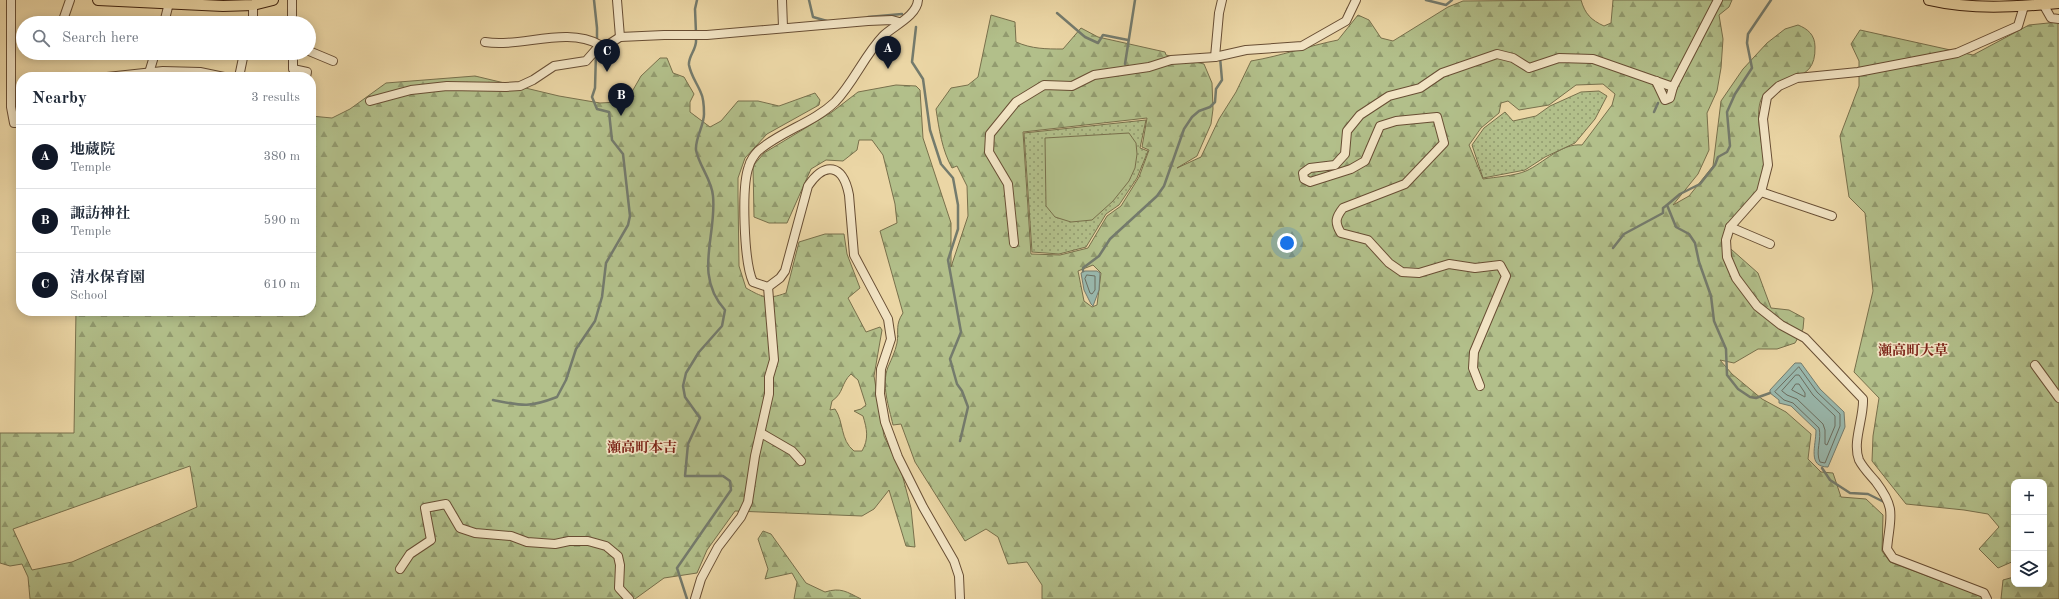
<!DOCTYPE html>
<meta charset="utf-8">
<style>
:root{--surface:#fff;--page:#f2f2f3;--text:#1f2937;--muted:#747a83;--line:#e0e1e3;--accent:#111827}
body{margin:0;font-family:"Old Standard TT","Noto Serif JP",serif;background:var(--page);color:var(--text)}
.controls{position:absolute;right:12px;bottom:12px;display:grid;overflow:hidden;border-radius:8px;box-shadow:0 2px 10px #0003}
.controls button{width:36px;height:36px;display:grid;place-items:center;padding:0;border:0;border-bottom:1px solid var(--line);background:var(--surface);color:var(--text);font:20px sans-serif}
.you{position:absolute;left:1287px;top:243px;width:14px;height:14px;margin:-10px;border:3px solid #fff;border-radius:50%;background:#1a73e8;box-shadow:0 0 0 6px #1a73e833}
.badge{display:grid;place-items:center;width:26px;height:26px;border-radius:50%;background:var(--accent);color:#fff;font-size:13px;font-weight:700}
.pin{position:absolute;translate:-50% -33px;filter:drop-shadow(0 1px 2px #0008)}
.pin::after{content:'';position:absolute;top:21px;width:14px;height:12px;background:inherit;clip-path:polygon(0 0,100% 0,50% 100%)}
.list{margin:0;padding:0;list-style:none}
h2{display:flex;justify-content:space-between;align-items:center;height:52px;margin:0;padding:0 16px;font-size:17px}
h2 small{font-size:13px;font-weight:400;color:var(--muted)}
.list li{display:grid;grid-template-columns:26px 1fr auto;gap:12px;align-items:center;box-sizing:border-box;height:64px;padding:0 16px;border-top:1px solid var(--line)}
.list b{display:block;font-size:15px;white-space:nowrap}
.list p{margin:0;font-size:13px;white-space:nowrap;color:var(--muted)}
.list em{font-size:13px;font-style:normal;color:var(--muted)}
.icon{flex:none;width:22px;height:22px;fill:none;stroke:currentColor;stroke-width:2;stroke-linecap:round;stroke-linejoin:round}
.map{position:relative;flex:none;width:2059px;height:599px;overflow:hidden}
.search{position:absolute;background:var(--surface);box-shadow:0 2px 10px #0003;left:16px;top:16px;width:300px;height:44px;display:flex;align-items:center;gap:10px;box-sizing:border-box;padding:0 14px;border-radius:22px;color:var(--muted);font-size:15px}
.panel{position:absolute;background:var(--surface);box-shadow:0 2px 10px #0003;left:16px;top:72px;width:300px;height:244px;border-radius:16px}
.map>svg:first-child{display:block}
.forest{fill:url(#forest-firs);stroke:#78704c;fill-rule:evenodd}
.park{fill:url(#park-dots);stroke:#78704c}
.pitch{fill:#b2bf8a;stroke:#78704c}
.water{fill:#99b8ad;stroke:#747b6d}
.lines{fill:none;stroke-linecap:round;stroke-linejoin:round}
.shore{stroke:#6b6c5e;stroke-width:1}
.stream{stroke:#747b6d;stroke-width:2.5}
.minor-casing{stroke:#684e34;stroke-width:10}
.major-casing{stroke:#3d200e;stroke-width:12}
.minor{stroke:#f2e4c4;stroke-width:8}
.major{stroke:#ebd6a5;stroke-width:10}
.labels{text-anchor:middle;dominant-baseline:central;stroke-width:3.5;stroke-linejoin:round;paint-order:stroke}
.quarter-label{font-size:14px;font-weight:bold;fill:#7a1f14;stroke:#f2e4c4}
</style>
<div class="map">
<svg width="2059" height="599" viewBox="0 0 2059 599">
<defs>
<pattern id="forest-firs" width="22" height="20" patternUnits="userSpaceOnUse"><rect width="22" height="20" fill="#b2bf8a"/><path d="M5 1l3.5 6h-7zM16 11l3.5 6h-7z" fill="#929b6f"/></pattern>
<pattern id="park-dots" width="8" height="8" patternUnits="userSpaceOnUse"><rect width="8" height="8" fill="#b2bf8a"/><path d="M2 2h.1M6 6h.1" fill="none" stroke="#929b6f" stroke-width="1.8" stroke-linecap="round"/></pattern>
</defs>
<rect width="100%" height="100%" fill="#ebd6a5"/>
<filter id="stains"><feTurbulence type="fractalNoise" baseFrequency=".005" numOctaves="4"/><feColorMatrix values="0 0 0 0 .2 0 0 0 0 .09 0 0 0 0 .02 0 0 0 .5 -.17"/></filter>
<radialGradient id="worn" r=".72"><stop offset=".6" stop-color="#630" stop-opacity="0"/><stop offset="1" stop-color="#630" stop-opacity=".3"/></radialGradient>
<g class="forest">
<path d="M 1581,0 C 1585,14 1591,20 1604,26 L 1611,23 L 1613,0 L 1732,0 L 1729,7 L 1719,15 L 1723,39 L 1721,68 L 1717,91 L 1707,113 L 1709,150 L 1698,174 L 1673,205 L 1689,196 L 1713,166 L 1721,101 L 1743,69 L 1767,43 L 1785,29 L 1798,25 C 1808,29 1815,35 1815,47 C 1816,87 1780,71 1763,96 C 1753,110 1763,146 1764,162 C 1764,171 1761,181 1759,189 C 1756,201 1731,231 1723,242 L 1758,273 L 1771,308 L 1789,310 L 1804,318 L 1803,329 L 1795,343 L 1777,349 L 1758,349 L 1734,363 L 1720,360 L 1732,374 L 1762,399 L 1786,412 L 1811,434 L 1808,459 L 1821,472 L 1833,473 L 1841,497 L 1866,499 L 1883,515 L 1882,551 L 1890,562 L 1981,596 L 1983,599 L 1042,599 L 1042,585 L 1027,562 L 1008,564 L 998,537 L 986,529 L 965,541 L 915,462 L 901,424 L 893,425 C 889,407 881,385 888,367 C 892,358 895,352 897,343 C 899,330 895,325 903,313 L 880,231 L 897,223 L 895,204 L 883,155 L 872,140 L 859,140 L 857,150 L 843,161 L 826,160 L 811,169 L 787,223 L 769,223 L 754,217 L 753,166 L 764,153 L 832,112 L 858,92 L 896,85 L 916,86 L 920,90 L 923,138 L 951,223 L 951,267 L 968,216 L 967,186 L 957,166 L 952,168 C 942,150 939,129 936,109 L 951,88 L 968,85 L 978,77 L 991,15 L 1015,22 L 1016,42 C 1032,49 1046,49 1063,49 L 1081,28 L 1098,37 L 1165,52 L 1166,55 L 1204,64 L 1212,83 L 1213,109 L 1211,124 L 1197,156 L 1177,168 L 1201,157 L 1219,119 L 1236,92 L 1251,61 C 1281,56 1308,46 1338,40 L 1358,15 L 1369,20 L 1381,38 L 1393,41 L 1448,7 L 1463,1 ZM 1603,84 L 1615,94 L 1612,105 L 1582,145 C 1561,143 1544,163 1526,171 C 1514,176 1496,177 1483,179 L 1469,145 L 1481,128 L 1499,113 L 1501,103 L 1508,101 L 1519,110 L 1549,105 L 1576,85 ZM 1147,118 L 1142,147 L 1149,150 L 1139,177 L 1121,206 L 1107,216 L 1088,248 L 1060,255 L 1031,254 L 1023,132 ZM 1093,265 L 1101,273 L 1097,305 L 1092,307 L 1084,301 L 1078,271 Z"/>
<path d="M 2058,22 L 2059,599 L 2001,599 L 2003,580 L 2014,577 L 2014,584 L 2044,584 L 2044,482 L 2014,482 L 2014,561 L 1998,568 L 1979,549 L 1999,527 L 1988,514 L 1964,510 L 1906,504 L 1872,461 L 1873,436 L 1879,398 L 1854,372 L 1873,291 L 1865,213 L 1849,197 L 1840,136 L 1859,86 L 1859,61 L 1851,44 L 1860,30 L 1973,55 L 2029,25 Z"/>
<path d="M 660,58 L 667,58 L 673,73 L 684,77 L 694,94 L 690,102 L 690,112 L 710,127 L 721,121 L 738,101 L 758,101 L 779,106 L 815,93 L 820,100 L 819,105 L 767,134 L 745,158 L 738,178 L 738,195 L 739,266 L 746,288 C 762,297 767,300 786,293 L 799,242 L 825,234 L 844,234 L 847,254 L 860,288 L 848,298 L 866,332 L 880,327 L 882,330 L 874,376 L 884,436 L 902,474 L 911,508 L 915,547 L 906,546 L 889,490 L 874,509 L 862,516 L 735,511 L 707,550 L 697,573 L 664,578 L 635,599 L 30,599 L 28,577 L 22,564 L 10,566 L 0,563 L 0,433 L 74,433 L 76,311 L 311,311 L 311,116 L 332,118 L 350,109 L 386,83 L 475,76 L 559,96 L 600,103 L 619,102 L 629,97 L 641,76 ZM 851,374 L 858,380 L 866,405 L 861,409 L 854,411 L 863,416 C 867,429 869,439 862,451 L 854,451 C 840,440 844,422 835,409 L 830,410 L 832,401 C 844,393 841,383 851,374 ZM 190,466 L 197,507 L 72,562 L 32,570 L 13,529 Z"/>
<path d="M 763,531 L 771,534 L 806,583 L 825,592 C 841,587 847,592 861,599 L 794,599 L 797,582 L 792,573 L 765,579 L 768,569 L 758,539 Z"/>
</g>
<g class="park">
<path d="M 1599,91 L 1607,96 L 1595,119 L 1575,143 L 1545,157 L 1525,170 L 1483,178 L 1472,145 L 1484,128 L 1505,112 L 1513,121 L 1536,116 L 1550,106 L 1581,92 Z"/>
<path d="M 1146,120 L 1140,148 L 1148,151 L 1137,178 L 1119,205 L 1106,214 L 1086,247 L 1059,254 L 1032,252 L 1024,133 Z"/>
</g>
<path class="pitch" d="M 1129,133 L 1136,143 L 1137,154 L 1135,168 L 1129,181 L 1113,201 L 1092,220 L 1071,222 L 1055,217 L 1046,206 L 1045,138 Z"/>
<g class="water">
<path d="M 1085,271 L 1097,271 L 1100,273 L 1099,290 L 1093,306 L 1091,304 L 1084,290 L 1081,273 Z"/>
<path d="M 1795,363 L 1801,363 L 1820,389 L 1844,412 L 1845,427 L 1828,467 C 1807,467 1816,446 1816,430 L 1791,406 L 1779,403 L 1779,400 L 1770,393 L 1770,390 Z"/>
</g>
<g class="lines">
<g class="shore">
<path d="M 1087,275 L 1095,276 L 1095,290 L 1092,294 L 1090,293 L 1085,279 Z"/>
<path d="M 1799,367 L 1817,392 L 1840,414 L 1840,426 L 1825,463 L 1820,462 C 1815,452 1822,439 1819,428 L 1793,403 L 1784,400 L 1775,392 Z"/>
<path d="M 1796,375 L 1799,375 L 1813,395 L 1835,416 L 1835,426 L 1827,445 L 1825,444 L 1825,430 L 1823,424 L 1797,399 L 1787,395 L 1782,391 Z"/>
<path d="M 1796,384 L 1799,384 L 1805,393 L 1805,397 L 1792,390 Z"/>
</g>
<g class="stream">
<path d="M 594,0 L 597,28 L 597,42"/>
<path d="M 809,0 L 813,17 L 827,21"/>
<path d="M 1426,0 L 1446,5 L 1452,0"/>
<path d="M 1057,13 L 1085,37 L 1098,43 L 1103,35 L 1128,40"/>
<path d="M 1345,15 L 1348,8"/>
<path d="M 868,17 L 902,14"/>
<path d="M 916,27 L 912,62 L 923,79 L 930,130 L 941,164 L 953,178 L 958,205 L 958,229 L 948,260 L 961,332 L 950,359 L 957,384 L 962,391 L 968,407 L 960,441"/>
<path d="M 696,33 L 695,9 L 697,0"/>
<path d="M 1125,64 L 1135,0"/>
<path d="M 1654,112 L 1658,103"/>
<path d="M 1613,248 L 1624,234 L 1663,213 L 1663,208 L 1667,205"/>
<path d="M 1083,271 L 1083,268 L 1099,256 L 1110,239 L 1157,196 L 1164,186 L 1184,129 L 1192,117 L 1199,111 L 1210,107 L 1215,102 L 1216,89 L 1222,80 L 1220,57"/>
<path d="M 1770,393 L 1756,398 L 1750,397 L 1738,389 L 1727,375 L 1726,349 L 1714,321 L 1711,296 L 1699,262 L 1695,243 L 1689,234 L 1676,227 L 1667,205 L 1680,194 L 1700,184 L 1715,165 L 1718,157 L 1727,152 L 1730,146 L 1727,112 L 1735,94 L 1752,68 L 1747,43 L 1748,34 L 1771,0"/>
<path d="M 493,400 C 523,406 528,408 557,397 L 566,380 L 576,349 L 595,321 L 602,297 L 606,263 L 628,225 L 630,216 L 623,154 L 612,140 L 609,112 L 597,109 L 592,97 L 595,88 L 596,53"/>
<path d="M 1822,468 L 1830,480 L 1850,493 L 1868,494 L 1886,503"/>
<path d="M 687,599 L 677,568 L 731,490 L 730,481 L 723,476 L 685,476 L 688,444 L 700,418 L 685,397 L 683,386 L 686,373 L 699,352 L 722,326 L 725,310 C 693,274 717,236 713,196 C 712,180 699,166 696,150 C 695,138 704,126 704,114 C 704,108 704,99 701,93 C 697,83 691,76 689,65 C 688,56 697,49 696,40"/>
</g>
<g class="minor-casing">
<g id="minor">
<path d="M 11,0 L 11,107 L 14,123 L 21,123"/>
<path d="M 292,0 L 292,23"/>
<path d="M 617,0 L 620,37"/>
<path d="M 782,0 L 783,27"/>
<path d="M 918,0 C 917,16 893,26 883,36 C 864,56 854,82 835,102 C 813,123 781,131 758,151 C 755,154 750,161 749,166 C 741,186 744,263 753,282 L 768,287 L 780,278 L 785,271 L 808,186 C 825,161 843,164 849,195 L 854,255 L 888,319 L 891,339 L 881,369 L 880,394 L 885,422 L 898,457 L 923,507 L 954,561 L 959,576 L 960,599"/>
<path d="M 2043,4 L 2051,18 L 2059,19"/>
<path d="M 253,5 L 253,23"/>
<path d="M 62,23 L 70,0"/>
<path d="M 164,23 L 169,3"/>
<path d="M 485,42 C 521,48 566,26 600,45"/>
<path d="M 309,51 L 333,61"/>
<path d="M 293,53 L 293,69 L 307,72 L 306,77"/>
<path d="M 1215,57 L 1219,13 L 1222,0"/>
<path d="M 149,73 L 155,53"/>
<path d="M 107,77 L 163,71 L 200,72 L 224,77"/>
<path d="M 239,77 L 244,53"/>
<path d="M 1656,81 L 1665,100 L 1670,98 L 1673,87"/>
<path d="M 370,101 L 411,90 L 447,86 L 506,87 L 520,86 L 533,80 L 554,66 L 586,61 L 600,45 L 606,46 L 620,37 L 664,35 L 707,35 L 868,21 L 892,20 L 899,22"/>
<path d="M 1761,192 L 1832,216"/>
<path d="M 1730,227 L 1770,244"/>
<path d="M 1014,243 L 1008,184 L 989,152 L 990,134 L 1016,102 L 1044,85 L 1072,86 L 1094,75 L 1149,67 L 1171,60 L 1215,57 L 1246,50 L 1302,46 L 1346,21 L 1356,0"/>
<path d="M 2035,365 L 2059,398"/>
<path d="M 1480,386 L 1473,368 L 1474,352 L 1506,276 L 1500,265 L 1475,268 L 1449,264 L 1419,273 L 1402,272 L 1389,263 L 1368,240 L 1341,233 C 1334,222 1336,217 1343,208 L 1405,184 L 1444,143 L 1437,117 L 1396,121 L 1380,126 L 1365,161 L 1351,169 L 1310,182 L 1304,179 L 1303,173 L 1310,168 L 1335,165 L 1345,154 L 1347,131 L 1360,115 L 1389,96 L 1420,88 L 1442,73 L 1497,54 L 1513,58 L 1529,68 L 1559,58 L 1593,59 L 1673,87 L 1718,0"/>
<path d="M 761,433 L 792,451 L 801,461"/>
<path d="M 400,569 L 410,554 L 431,540 L 425,508 L 446,504 L 460,528 L 475,533 L 511,536 L 527,542 L 555,544 L 569,541 L 588,541 L 606,546 L 618,556 L 620,565 L 619,588 L 629,599"/>
<path d="M 695,599 L 701,579 L 718,547 L 741,517 L 748,502 L 755,456 L 769,394 L 769,377 L 774,360 L 768,287"/>
<path d="M 1987,599 L 1984,593 L 1893,558 L 1887,549 C 1890,516 1897,510 1876,482 C 1871,476 1863,468 1859,460 C 1852,442 1864,418 1863,399 L 1805,338 L 1781,325 L 1757,306 L 1736,278 L 1727,257 L 1726,240 L 1730,227 L 1761,192 L 1768,165 L 1763,119 L 1767,97 L 1779,86 L 1797,78 L 1858,72 L 1957,53 L 2018,26 L 2024,6"/>
</g>
</g>
<g class="major-casing">
<g id="major">
<path d="M 98,0 L 223,6 L 253,5 L 273,0"/>
<path d="M 1929,0 C 1972,10 2015,7 2059,3"/>
</g>
</g>
<use href="#minor" class="minor"/>
<use href="#major" class="major"/>
</g>
<g class="labels">
<g class="quarter-label">
<text x="1913" y="351">瀬高町大草</text>
<text x="642" y="448">瀬高町本吉</text>
</g>
</g>
<rect width="100%" height="100%" filter="url(#stains)"/>
<rect width="100%" height="100%" fill="url(#worn)"/>
</svg>
<div class="controls">
<button>+</button>
<button>−</button>
<button><svg class="icon" aria-label="layers" viewBox="0 0 24 24"><path d="M12 4l9 5-9 5-9-5zM3 14l9 5 9-5"/></svg></button>
</div>
<div class="you"></div>
<div class="pin badge" style="left:888px;top:69px">A</div>
<div class="pin badge" style="left:621px;top:116px">B</div>
<div class="pin badge" style="left:607px;top:72px">C</div>
<div class="search"><svg class="icon" aria-label="search" viewBox="0 0 24 24"><circle cx="10" cy="10" r="6"/><path d="M15 15l6 6"/></svg>Search here</div>
<section class="panel">
<h2>Nearby<small>3 results</small></h2>
<ul class="list">
<li><span class="badge">A</span><div><b>地蔵院</b><p>Temple</p></div><em>380 m</em></li>
<li><span class="badge">B</span><div><b>諏訪神社</b><p>Temple</p></div><em>590 m</em></li>
<li><span class="badge">C</span><div><b>清水保育園</b><p>School</p></div><em>610 m</em></li>
</ul>
</section>
</div>
